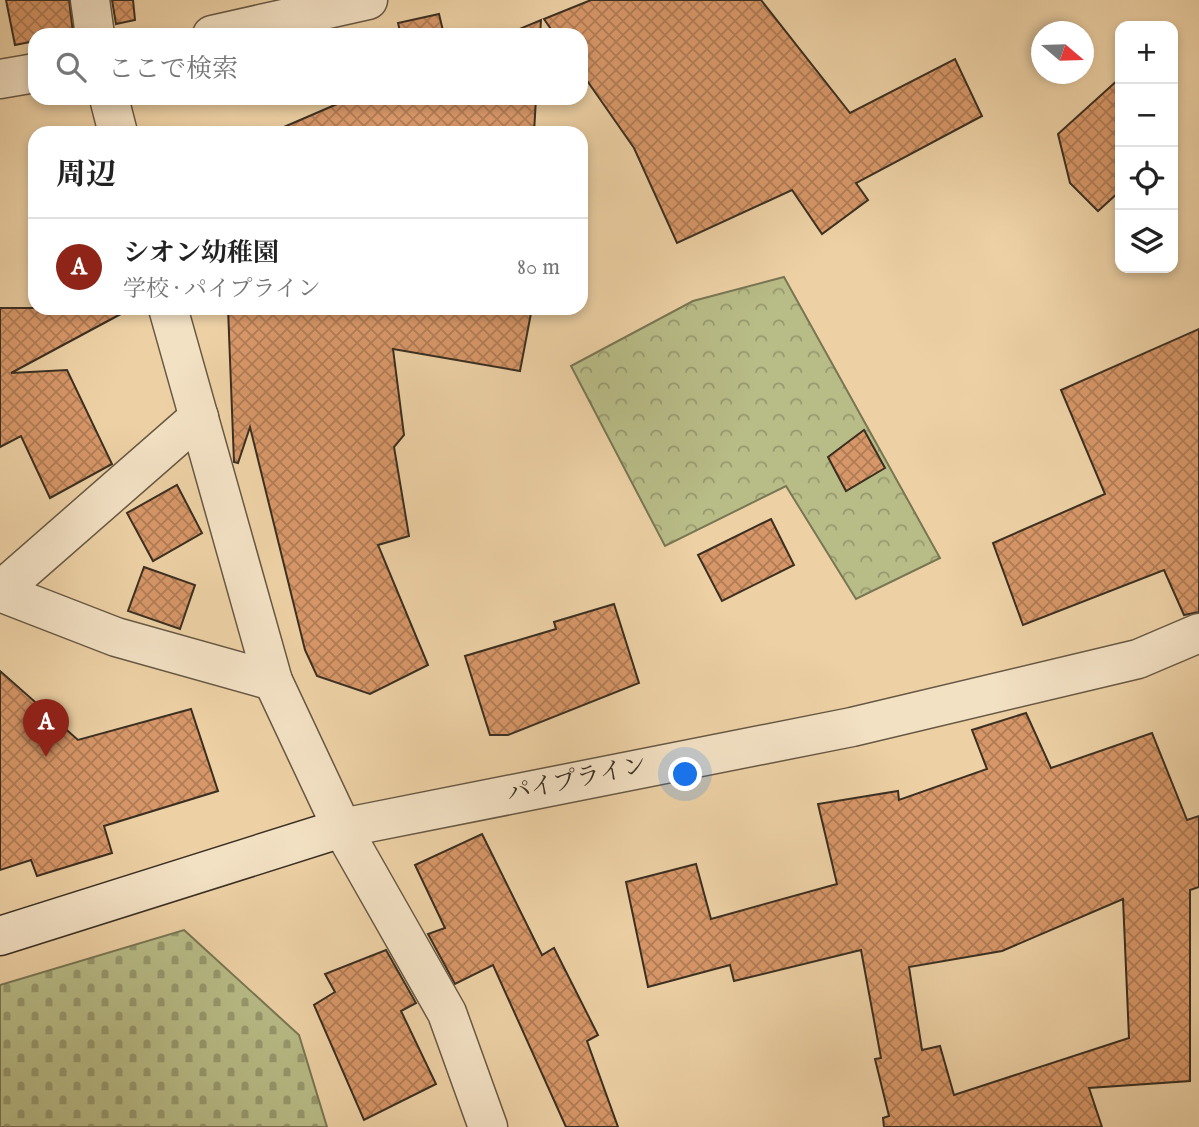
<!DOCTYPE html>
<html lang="ja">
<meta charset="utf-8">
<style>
:root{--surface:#fff;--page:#f2f2f2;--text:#222;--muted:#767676;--line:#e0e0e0;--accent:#8f2418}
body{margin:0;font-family:"IM FELL English","Noto Serif JP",serif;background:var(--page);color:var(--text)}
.controls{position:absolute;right:21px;top:21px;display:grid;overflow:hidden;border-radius:14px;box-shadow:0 4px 10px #0003}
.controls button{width:63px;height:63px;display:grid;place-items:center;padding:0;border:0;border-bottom:2px solid var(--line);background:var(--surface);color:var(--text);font:35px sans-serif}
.compass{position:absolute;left:1031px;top:21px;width:63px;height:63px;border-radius:50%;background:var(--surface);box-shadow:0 4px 10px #0003;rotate:109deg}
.you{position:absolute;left:686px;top:775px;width:24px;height:24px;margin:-18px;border:5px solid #fff;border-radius:50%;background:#1a73e8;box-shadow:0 0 0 10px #1a73e833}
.badge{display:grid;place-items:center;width:46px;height:46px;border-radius:50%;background:var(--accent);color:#fff;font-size:23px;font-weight:700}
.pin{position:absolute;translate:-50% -58px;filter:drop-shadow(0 2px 4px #0008)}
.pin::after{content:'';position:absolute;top:37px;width:24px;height:21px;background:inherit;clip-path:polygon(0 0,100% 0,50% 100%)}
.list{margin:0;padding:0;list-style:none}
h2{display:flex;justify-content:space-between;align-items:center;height:91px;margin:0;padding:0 28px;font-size:30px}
h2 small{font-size:23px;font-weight:400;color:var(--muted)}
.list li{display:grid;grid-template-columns:46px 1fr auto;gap:21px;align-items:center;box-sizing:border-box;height:98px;padding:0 28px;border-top:2px solid var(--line)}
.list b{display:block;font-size:26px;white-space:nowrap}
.list p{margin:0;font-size:23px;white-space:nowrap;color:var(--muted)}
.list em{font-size:23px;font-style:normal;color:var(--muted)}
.icon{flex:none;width:38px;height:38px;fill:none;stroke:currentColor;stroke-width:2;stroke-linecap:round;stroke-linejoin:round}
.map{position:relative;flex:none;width:1199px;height:1127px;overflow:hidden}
.search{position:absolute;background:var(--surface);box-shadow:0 4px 10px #0003;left:28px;top:28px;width:560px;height:77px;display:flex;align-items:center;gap:18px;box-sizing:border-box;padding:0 24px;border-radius:21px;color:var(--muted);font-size:26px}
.panel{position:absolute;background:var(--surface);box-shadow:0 4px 10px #0003;left:28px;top:126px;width:560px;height:189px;border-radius:21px}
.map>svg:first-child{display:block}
.forest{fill:url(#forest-crowns);stroke:#797654;stroke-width:2}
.cemetery{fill:url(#cemetery-stones);stroke:#797654;stroke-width:2}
.building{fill:url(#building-cross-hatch);stroke:#3a2f22;stroke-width:2;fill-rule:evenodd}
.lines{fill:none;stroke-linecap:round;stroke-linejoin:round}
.street-casing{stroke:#675843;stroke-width:41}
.secondary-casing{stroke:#3a2f22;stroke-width:41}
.street{stroke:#f3e1c4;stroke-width:38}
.secondary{stroke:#f3e1c4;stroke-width:38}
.labels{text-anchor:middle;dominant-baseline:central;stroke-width:6;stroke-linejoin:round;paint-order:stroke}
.street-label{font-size:24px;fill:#3a2f22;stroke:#f3e1c4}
</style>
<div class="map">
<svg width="1199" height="1127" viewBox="0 0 1199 1127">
<defs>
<pattern id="forest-crowns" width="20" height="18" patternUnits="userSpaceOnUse" patternTransform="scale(1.75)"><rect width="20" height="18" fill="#b8bc87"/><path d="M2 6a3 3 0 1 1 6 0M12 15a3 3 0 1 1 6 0" fill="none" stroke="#97996e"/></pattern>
<pattern id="cemetery-stones" width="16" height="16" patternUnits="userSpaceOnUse" patternTransform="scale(1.75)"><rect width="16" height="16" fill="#b8bc87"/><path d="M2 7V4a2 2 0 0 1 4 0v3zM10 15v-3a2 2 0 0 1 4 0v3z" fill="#97996e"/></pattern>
<pattern id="building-cross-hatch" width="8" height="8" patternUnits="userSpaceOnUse" patternTransform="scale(1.75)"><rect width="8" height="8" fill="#d89768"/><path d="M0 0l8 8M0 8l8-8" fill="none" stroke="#b07c55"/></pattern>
</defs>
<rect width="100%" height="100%" fill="#edd1a5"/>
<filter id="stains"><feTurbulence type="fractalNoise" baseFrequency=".00286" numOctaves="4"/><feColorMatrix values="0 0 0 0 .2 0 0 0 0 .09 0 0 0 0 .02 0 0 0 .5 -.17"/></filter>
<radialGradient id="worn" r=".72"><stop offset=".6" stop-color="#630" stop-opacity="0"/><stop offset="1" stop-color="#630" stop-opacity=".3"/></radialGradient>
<path class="forest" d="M 784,277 L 940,558 L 856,599 L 786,486 L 665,546 L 571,366 L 693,301 Z"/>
<path class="cemetery" d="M 184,930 L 299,1035 L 327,1127 L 0,1127 L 0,985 Z"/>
<g class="building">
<path d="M 6,0 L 69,0 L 73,33 L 35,35 L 35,41 L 15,45 Z"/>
<path d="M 112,0 L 133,0 L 135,20 L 116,24 Z"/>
<path d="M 591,0 L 761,0 L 850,113 L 955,59 L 982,116 L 856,183 L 868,200 L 822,234 L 792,190 L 677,243 L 634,148 L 581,72 L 581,35 L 555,35 L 544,19 Z"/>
<path d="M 439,14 L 444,35 L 401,35 L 398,23 Z"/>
<path d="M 541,20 L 540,35 L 505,35 Z"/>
<path d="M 1120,78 L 1120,191 L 1098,211 L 1070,183 L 1058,134 Z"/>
<path d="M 351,98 L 536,98 L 534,133 L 270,133 Z"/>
<path d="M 0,308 L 132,308 L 11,373 L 67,370 L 112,464 L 50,498 L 21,436 L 0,447 Z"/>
<path d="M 228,308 L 532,308 L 520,371 L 393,349 L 404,435 L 394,447 L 409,536 L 378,545 L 428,665 L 370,694 L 317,676 L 305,650 L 250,427 L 238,463 L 234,462 Z"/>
<path d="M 1199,329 L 1199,612 L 1184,615 L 1164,570 L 1023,625 L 993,543 L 1105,494 L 1061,390 Z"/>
<path d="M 864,430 L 885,468 L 846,491 L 828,457 Z"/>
<path d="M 177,485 L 202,533 L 153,561 L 127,513 Z"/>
<path d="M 771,519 L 794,565 L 722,601 L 698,555 Z"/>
<path d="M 144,567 L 195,585 L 180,629 L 128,611 Z"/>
<path d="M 614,604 L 639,683 L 508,735 L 490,735 L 465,656 L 556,629 L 554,622 Z"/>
<path d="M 0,671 L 78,740 L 191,709 L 218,791 L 104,826 L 112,853 L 37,876 L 31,860 L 0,870 Z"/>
<path d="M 1026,713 L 1051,768 L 1152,733 L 1187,820 L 1199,816 L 1199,887 L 1190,890 L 1190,1081 L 1089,1088 L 1102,1127 L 884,1127 L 883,1118 L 889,1116 L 875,1059 L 881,1058 L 861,950 L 734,981 L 730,965 L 648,987 L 626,882 L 696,864 L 711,919 L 837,884 L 818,804 L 898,791 L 899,800 L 987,769 L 972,730 ZM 1123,899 L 1129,1038 L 954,1095 L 940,1046 L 922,1050 L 909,967 L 1002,951 Z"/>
<path d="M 482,834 L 542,955 L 554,948 L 598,1035 L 587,1041 L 618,1127 L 566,1127 L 493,965 L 455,984 L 428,934 L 445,928 L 415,865 Z"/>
<path d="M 386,950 L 416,1003 L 401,1011 L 436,1084 L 364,1120 L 314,1005 L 335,992 L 325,974 Z"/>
</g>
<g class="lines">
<g class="street-casing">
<g id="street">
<path d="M 90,0 L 95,35"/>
<path d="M 212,35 L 368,0"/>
<path d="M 0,79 L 35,73"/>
<path d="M 109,98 L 118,133"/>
<path d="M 168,308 L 273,681 L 342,828 L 447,1013 L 488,1127"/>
<path d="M 0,591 L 199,417"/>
<path d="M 0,592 L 116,637 L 273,681"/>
<path d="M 342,828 L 852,727 L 1138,659 L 1199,633"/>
</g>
</g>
<g class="secondary-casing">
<path id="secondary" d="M 0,936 L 342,828"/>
</g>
<use href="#street" class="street"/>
<use href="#secondary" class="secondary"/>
</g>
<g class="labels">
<g class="street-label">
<text transform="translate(577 780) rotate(-12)">パイプライン</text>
</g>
</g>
<rect width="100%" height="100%" filter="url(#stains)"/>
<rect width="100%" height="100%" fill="url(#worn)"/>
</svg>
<div class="controls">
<button>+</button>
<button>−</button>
<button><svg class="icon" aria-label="locate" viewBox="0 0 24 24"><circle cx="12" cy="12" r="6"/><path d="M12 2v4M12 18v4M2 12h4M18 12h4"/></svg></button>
<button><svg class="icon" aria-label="layers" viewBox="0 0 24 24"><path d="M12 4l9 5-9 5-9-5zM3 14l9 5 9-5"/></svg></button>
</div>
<svg class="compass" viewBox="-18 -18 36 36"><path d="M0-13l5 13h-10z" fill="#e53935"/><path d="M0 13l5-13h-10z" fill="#767676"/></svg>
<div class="you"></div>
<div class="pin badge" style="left:46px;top:757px">A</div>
<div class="search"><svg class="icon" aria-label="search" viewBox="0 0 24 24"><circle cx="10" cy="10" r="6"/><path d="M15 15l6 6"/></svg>ここで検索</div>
<section class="panel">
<h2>周辺<small></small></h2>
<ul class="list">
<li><span class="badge">A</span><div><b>シオン幼稚園</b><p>学校 · パイプライン</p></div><em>80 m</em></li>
</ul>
</section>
</div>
